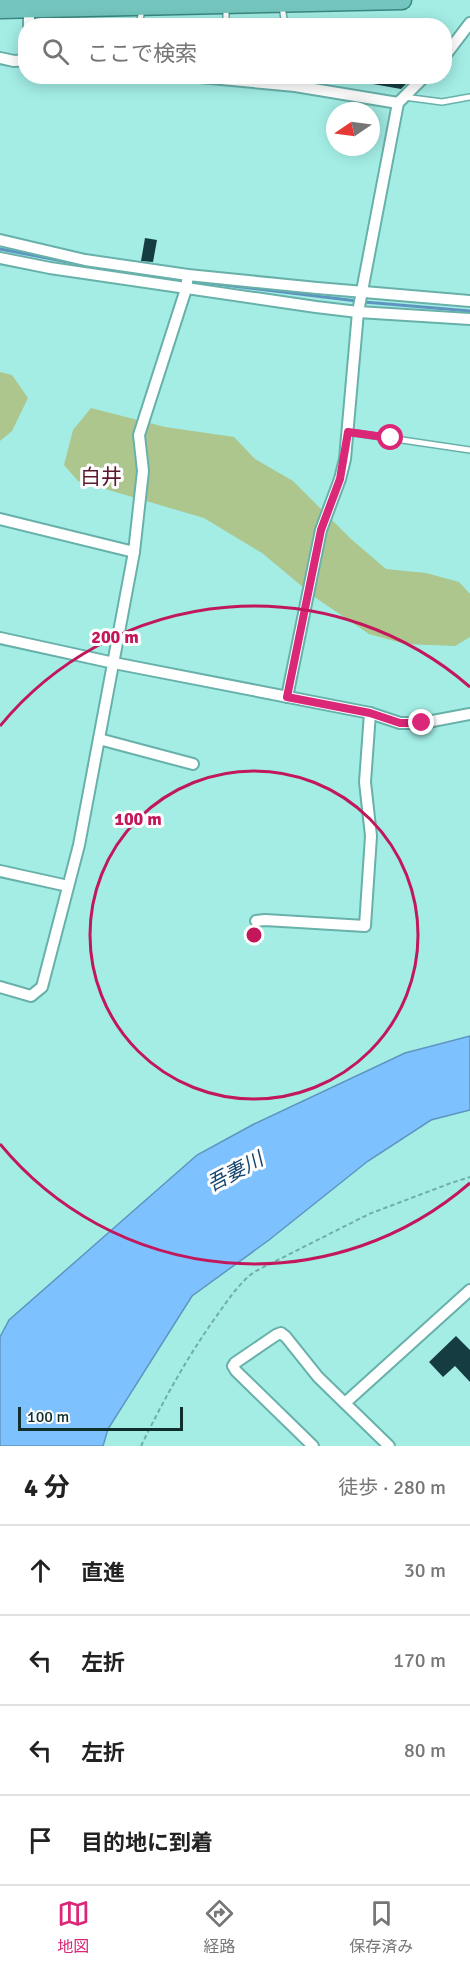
<!DOCTYPE html>
<html lang="ja">
<meta charset="utf-8">
<style>
:root{--surface:#fff;--page:#f2f2f2;--text:#222;--muted:#767676;--line:#e0e0e0;--accent:#db2777}
body{margin:0;font-family:Signika,"Noto Sans JP",sans-serif;background:var(--page);color:var(--text)}
.compass{position:absolute;left:326px;top:102px;width:54px;height:54px;border-radius:50%;background:var(--surface);box-shadow:0 3px 15px #0003;rotate:257deg}
.scale{position:absolute;left:18px;bottom:15px;width:165px;box-sizing:border-box;padding-left:6px;border:3px solid #102f2c;border-top:0;font-size:16px;line-height:21px;white-space:nowrap;color:#102f2c;-webkit-text-stroke:4px #fdfdfd;paint-order:stroke}
.stop{position:absolute;width:18px;height:18px;margin:-14px;border:4px solid #db2777;border-radius:50%;background:#fff}
.stop.end{background:#db2777;border-color:#fff;box-shadow:0 2px 6px #0008}
.list{margin:0;padding:0;list-style:none}
h2{display:flex;justify-content:space-between;align-items:center;height:78px;margin:0;padding:0 24px;font-size:26px}
h2 small{font-size:20px;font-weight:400;color:var(--muted)}
.list li{display:grid;grid-template-columns:39px 1fr auto;gap:18px;align-items:center;box-sizing:border-box;height:90px;padding:0 24px;border-top:2px solid var(--line)}
.list b{display:block;font-size:22px;white-space:nowrap}
.list em{font-size:20px;font-style:normal;color:var(--muted)}
.icon{flex:none;width:33px;height:33px;fill:none;stroke:currentColor;stroke-width:2;stroke-linecap:round;stroke-linejoin:round}
.map{position:relative;flex:none;width:470px;height:1446px;overflow:hidden}
.search{position:absolute;background:var(--surface);box-shadow:0 3px 15px #0003;left:18px;right:18px;top:18px;height:66px;display:flex;align-items:center;gap:15px;box-sizing:border-box;padding:0 21px;border-radius:24px;color:var(--muted);font-size:22px}
.sheet{height:438px;background:var(--surface)}
nav{display:flex;justify-content:space-around;align-items:center;box-sizing:border-box;height:84px;border-top:2px solid var(--line);background:var(--surface);font-size:16px;color:var(--muted)}
nav a{display:grid;justify-items:center;gap:3px}
nav .on{color:var(--accent)}
.map>svg:first-child{display:block}
.green{fill:#adc68d}
.water{fill:#7ec1ff;stroke:#5d95c0;stroke-width:1.5}
.lines{fill:none;stroke-linecap:round;stroke-linejoin:round}
.stream{stroke:#5d95c0;stroke-width:3}
.building{fill:#153c41}
.service-casing{stroke:#68b1aa;stroke-width:8}
.minor-casing{stroke:#68b1aa;stroke-width:14}
.trunk-casing{stroke:#3a8881;stroke-width:21}
.path{stroke:#71ada7;stroke-width:2;stroke-dasharray:4.5 3;stroke-linecap:butt}
.service{stroke:#fff;stroke-width:5}
.minor{stroke:#fff;stroke-width:10}
.trunk{stroke:#73c6bf;stroke-width:18}
.route{stroke:#db2777;stroke-width:8}
.ring{fill:none;stroke:#c2185b;stroke-width:3}
.labels{text-anchor:middle;dominant-baseline:central;stroke-width:6;stroke-linejoin:round;paint-order:stroke}
.water-label{font-size:20px;font-style:italic;fill:#15466e;stroke:#fdfdfd}
.quarter-label{font-size:21px;fill:#5b172b;stroke:#fdfdfd}
.centre{fill:#c2185b;stroke:#fdfdfd;stroke-width:3}
.ring-label{font-size:18px;text-anchor:middle;font-weight:bold;fill:#c2185b;stroke:#fdfdfd;stroke-width:6;stroke-linejoin:round;paint-order:stroke}
</style>
<div class="map">
<svg width="470" height="1446" viewBox="0 0 470 1446">
<rect width="100%" height="100%" fill="#a3ede5"/>
<g class="green">
<path d="M 0,372 L 12,375 L 28,398 L 12,431 L 0,441 Z"/>
<path d="M 91,408 L 165,427 L 234,437 L 255,459 L 293,481 L 351,539 L 386,569 L 426,573 L 459,582 L 470,594 L 470,637 L 455,646 L 405,644 L 369,634 L 316,598 L 262,553 L 204,518 L 78,481 L 64,465 L 73,430 Z"/>
</g>
<path class="water" d="M 470,1036 L 470,1110 L 431,1120 L 368,1161 L 269,1240 L 192,1296 L 108,1429 L 103,1446 L 0,1446 L 0,1337 L 9,1320 L 197,1155 L 254,1124 L 405,1053 Z"/>
<g class="lines">
<g class="stream">
<path d="M 0,249 L 141,276 L 184,280"/>
<path d="M 191,281 L 357,301"/>
<path d="M 364,302 L 470,311"/>
</g>
</g>
<g class="building">
<path d="M 374,76 L 408,76 L 407,83 L 401,89 L 373,84 Z"/>
<path d="M 145,238 L 157,240 L 153,262 L 141,261 Z"/>
<path d="M 456,1336 L 470,1350 L 470,1382 L 455,1366 L 443,1377 L 429,1362 Z"/>
</g>
<g class="lines">
<g class="service-casing">
<g id="service">
<path d="M 282,6 L 285,26"/>
<path d="M 139,26 L 142,9"/>
<path d="M 226,26 L 226,6"/>
<path d="M 295,76 L 295,86"/>
<path d="M 404,97 L 442,102 L 470,97"/>
<path d="M 348,432 L 470,450"/>
</g>
</g>
<g class="minor-casing">
<g id="minor">
<path d="M 29,9 L 29,26"/>
<path d="M 444,57 L 470,23"/>
<path d="M 0,58 L 14,61 L 26,60"/>
<path d="M 189,76 L 295,86 L 398,103"/>
<path d="M 0,240 L 85,260 L 188,275 L 317,288 L 470,301"/>
<path d="M 0,258 L 50,268 L 316,307 L 358,312 L 470,319"/>
<path d="M 0,519 L 134,552"/>
<path d="M 0,638 L 114,663 L 370,713 L 400,723 L 422,723 L 470,714"/>
<path d="M 287,697 L 321,530 L 340,479 L 345,459 L 358,312 L 398,103 L 425,76"/>
<path d="M 99,739 L 193,764"/>
<path d="M 0,871 L 68,886"/>
<path d="M 256,921 L 265,920 L 365,926 L 371,836 L 365,782 L 370,713"/>
<path d="M 0,987 L 31,996 L 42,987 L 79,845 L 134,552 L 143,471 L 139,435 L 186,289 L 188,275"/>
<path d="M 345,1403 L 470,1290"/>
<path d="M 313,1446 L 236,1371 L 233,1366 L 235,1363 L 276,1335 L 281,1333 L 286,1337 L 318,1377 L 389,1446"/>
</g>
</g>
<g class="trunk-casing">
<path id="trunk" d="M 0,9 L 402,0"/>
</g>
<path class="path" d="M 141,1446 C 162,1403 185,1361 213,1321 C 226,1303 237,1285 254,1272 L 369,1214 L 451,1183 L 470,1177"/>
<use href="#service" class="service"/>
<use href="#minor" class="minor"/>
<use href="#trunk" class="trunk"/>
</g>
<g class="lines">
<path class="route" d="M 391,438 L 348,432 L 340,479 L 321,530 L 287,697 L 370,713 L 400,723 L 422,723"/>
</g>
<g class="ring">
<circle cx="254" cy="935" r="164"/>
<path d="M470 1183A329 329 0 0 1 0 1144M0 726A329 329 0 0 1 470 687"/>
</g>
<g class="labels">
<g class="water-label">
<text transform="translate(235 1172) rotate(-28)">吾妻川</text>
</g>
<g class="quarter-label">
<text x="101" y="477">白井</text>
</g>
</g>
<circle cx="254" cy="935" r="9" class="centre"/>
<g class="ring-label">
<text x="115" y="643">200 m</text>
<text x="138" y="825">100 m</text>
</g>
</svg>
<svg class="compass" viewBox="-18 -18 36 36"><path d="M0-13l5 13h-10z" fill="#e53935"/><path d="M0 13l5-13h-10z" fill="#767676"/></svg>
<div class="scale">100 m</div>
<div class="stop" style="left:391px;top:438px"></div>
<div class="stop end" style="left:422px;top:723px"></div>
<div class="search"><svg class="icon" aria-label="search" viewBox="0 0 24 24"><circle cx="10" cy="10" r="6"/><path d="M15 15l6 6"/></svg>ここで検索</div>
</div>
<section class="sheet">
<h2>4 分<small>徒歩 · 280 m</small></h2>
<ul class="list">
<li><svg class="icon" aria-label="ahead" viewBox="0 0 24 24"><path d="M12 20V5M6 11l6-6 6 6"/></svg><div><b>直進</b></div><em>30 m</em></li>
<li><svg class="icon" aria-label="left" viewBox="0 0 24 24"><path d="M17 20v-9H6M10 6l-5 5 5 5"/></svg><div><b>左折</b></div><em>170 m</em></li>
<li><svg class="icon" aria-label="left" viewBox="0 0 24 24"><path d="M17 20v-9H6M10 6l-5 5 5 5"/></svg><div><b>左折</b></div><em>80 m</em></li>
<li><svg class="icon" aria-label="arrive" viewBox="0 0 24 24"><path d="M6 21V4h12l-3 4 3 4H6"/></svg><div><b>目的地に到着</b></div></li>
</ul>
</section>
<nav>
<a class="on"><svg class="icon" aria-label="map" viewBox="0 0 24 24"><path d="M3 6l6-2 6 2 6-2v14l-6 2-6-2-6 2zM9 4v14M15 6v14"/></svg>地図</a>
<a><svg class="icon" aria-label="directions" viewBox="0 0 24 24"><path d="M12 3l9 9-9 9-9-9zM9 14v-3h6M13 9l2 2-2 2"/></svg>経路</a>
<a><svg class="icon" aria-label="saved" viewBox="0 0 24 24"><path d="M7 4h10v16l-5-4-5 4z"/></svg>保存済み</a>
</nav>
